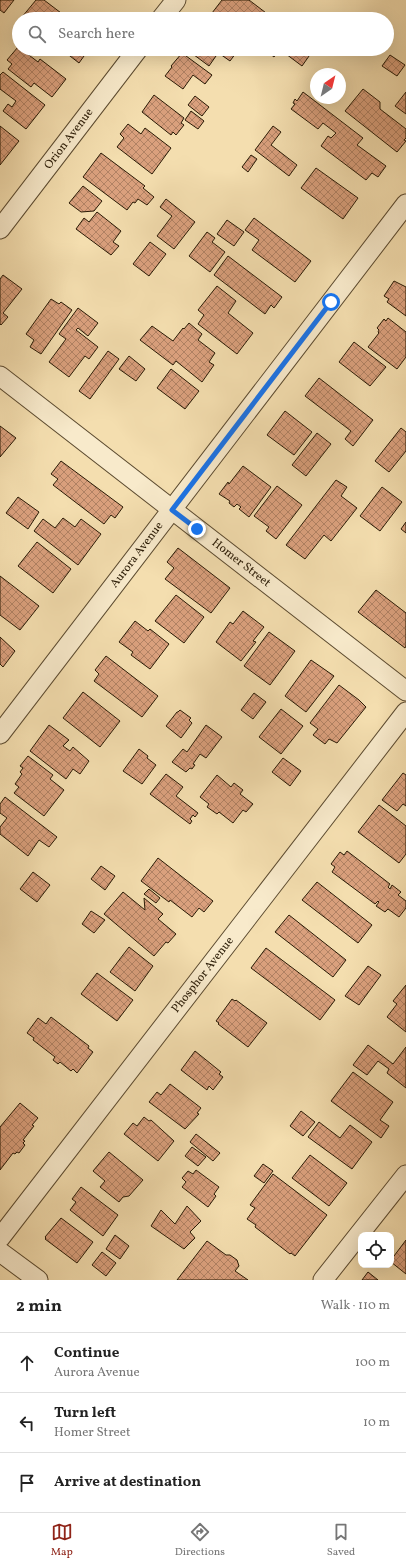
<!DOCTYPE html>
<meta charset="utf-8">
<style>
:root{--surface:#fff;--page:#f6f6f6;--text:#222;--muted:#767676;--line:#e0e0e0;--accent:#8f2418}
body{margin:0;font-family:Vollkorn,serif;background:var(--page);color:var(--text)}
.controls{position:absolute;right:12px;bottom:12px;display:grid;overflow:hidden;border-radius:8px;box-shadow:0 4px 16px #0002}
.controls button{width:36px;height:36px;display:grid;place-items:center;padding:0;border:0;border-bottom:1px solid var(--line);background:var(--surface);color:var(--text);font:20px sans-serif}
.compass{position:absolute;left:310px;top:68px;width:36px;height:36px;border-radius:50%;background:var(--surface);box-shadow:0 4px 16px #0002;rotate:35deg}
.stop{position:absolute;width:12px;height:12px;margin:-9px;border:3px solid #1a73e8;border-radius:50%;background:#fff}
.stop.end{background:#1a73e8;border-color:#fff;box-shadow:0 1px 4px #0008}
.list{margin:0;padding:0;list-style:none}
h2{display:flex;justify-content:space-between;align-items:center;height:52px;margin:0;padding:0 16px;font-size:17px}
h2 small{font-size:13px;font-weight:400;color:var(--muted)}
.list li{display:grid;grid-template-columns:26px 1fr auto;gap:12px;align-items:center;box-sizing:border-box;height:60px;padding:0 16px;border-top:1px solid var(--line)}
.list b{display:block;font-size:15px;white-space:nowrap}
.list p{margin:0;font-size:13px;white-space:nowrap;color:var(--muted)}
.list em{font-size:13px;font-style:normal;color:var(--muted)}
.icon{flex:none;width:22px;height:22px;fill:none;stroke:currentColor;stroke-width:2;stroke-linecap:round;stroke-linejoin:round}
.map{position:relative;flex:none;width:406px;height:1280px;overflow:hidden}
.search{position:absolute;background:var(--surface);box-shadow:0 4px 16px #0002;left:12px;right:12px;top:12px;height:44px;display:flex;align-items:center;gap:10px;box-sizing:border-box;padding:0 14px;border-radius:22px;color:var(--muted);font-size:15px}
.sheet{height:232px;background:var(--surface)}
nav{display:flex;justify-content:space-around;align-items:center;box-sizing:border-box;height:56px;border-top:1px solid var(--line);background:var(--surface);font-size:11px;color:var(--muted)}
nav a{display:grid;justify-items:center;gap:2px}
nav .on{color:var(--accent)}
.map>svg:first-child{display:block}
.building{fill:url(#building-cross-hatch);stroke:#291a05}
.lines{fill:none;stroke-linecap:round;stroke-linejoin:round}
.street-casing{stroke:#5c4b30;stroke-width:21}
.street{stroke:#f8eacb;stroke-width:19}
.route{stroke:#1a73e8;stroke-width:5}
.labels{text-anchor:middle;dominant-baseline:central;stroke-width:3;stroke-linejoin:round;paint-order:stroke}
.street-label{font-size:12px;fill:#291a05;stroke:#f8eacb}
</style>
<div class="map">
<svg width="406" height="1280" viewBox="0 0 406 1280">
<defs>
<pattern id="building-cross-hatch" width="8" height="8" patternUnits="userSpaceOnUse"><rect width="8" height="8" fill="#daa07d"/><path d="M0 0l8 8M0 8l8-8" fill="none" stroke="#b18264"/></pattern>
</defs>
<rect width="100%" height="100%" fill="#f4deaf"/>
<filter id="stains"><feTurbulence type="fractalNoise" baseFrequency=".005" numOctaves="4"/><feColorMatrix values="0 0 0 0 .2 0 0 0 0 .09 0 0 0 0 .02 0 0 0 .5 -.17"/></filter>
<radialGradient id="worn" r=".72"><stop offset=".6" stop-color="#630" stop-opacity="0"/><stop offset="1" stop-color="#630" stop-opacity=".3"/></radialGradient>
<g class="building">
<path d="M 0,0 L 14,0 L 4,13 L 0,10 Z"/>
<path d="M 36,0 L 44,0 L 65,16 L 62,19 L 24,19 L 22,17 Z"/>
<path d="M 222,0 L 249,0 L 274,19 L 220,19 L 212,13 Z"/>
<path d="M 18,47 L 19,49 L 21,49 L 38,62 L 40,59 L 66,79 L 52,97 L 34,83 L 31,87 L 8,69 L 12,64 L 7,60 Z"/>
<path d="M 61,49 L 89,49 L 79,63 Z"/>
<path d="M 186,49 L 216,49 L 213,53 L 216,56 L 209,66 Z"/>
<path d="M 224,49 L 239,49 L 230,61 L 220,54 Z"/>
<path d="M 264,49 L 280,49 L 274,57 Z"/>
<path d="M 289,49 L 314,49 L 302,66 L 286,54 Z"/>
<path d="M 182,53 L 212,75 L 205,84 L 193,75 L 183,89 L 165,76 L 172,67 L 171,66 Z"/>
<path d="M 390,55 L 405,65 L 397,76 L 382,66 Z"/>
<path d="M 3,72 L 45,105 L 26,129 L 3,111 L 8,104 L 12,107 L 16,101 L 0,89 L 0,75 Z"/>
<path d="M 363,89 L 380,102 L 380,109 L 406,129 L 406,138 L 404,140 L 406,141 L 397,152 L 345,111 Z"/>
<path d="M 303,92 L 363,138 L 357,145 L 386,166 L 378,177 L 372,173 L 366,180 L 321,146 L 328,136 L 331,138 L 336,133 L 323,123 L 318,129 L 291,109 L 295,104 L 293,103 L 295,99 L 297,101 Z"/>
<path d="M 406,92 L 406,114 L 395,106 Z"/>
<path d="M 154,95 L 184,118 L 181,123 L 184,125 L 176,135 L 173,132 L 171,135 L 142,112 Z"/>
<path d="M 195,96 L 209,107 L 202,116 L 188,105 Z"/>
<path d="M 191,111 L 204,121 L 198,129 L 185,120 Z"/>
<path d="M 128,124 L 141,134 L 145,128 L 171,148 L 152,174 L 117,147 L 124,138 L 120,134 Z"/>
<path d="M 0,126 L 19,141 L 0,165 Z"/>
<path d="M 273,126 L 281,132 L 271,145 L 297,165 L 289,176 L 255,150 Z"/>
<path d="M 101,153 L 145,186 L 143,188 L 154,197 L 147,205 L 138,199 L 135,203 L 133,202 L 127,210 L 83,177 Z"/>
<path d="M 251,155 L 257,159 L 248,172 L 242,167 Z"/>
<path d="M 316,168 L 358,198 L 343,219 L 301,188 Z"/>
<path d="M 83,186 L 102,201 L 94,211 L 81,212 L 69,203 Z"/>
<path d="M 166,199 L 195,222 L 174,249 L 157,236 L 172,216 L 160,207 Z"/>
<path d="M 97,212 L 121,231 L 113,242 L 119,246 L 111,255 L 76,229 L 84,218 L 89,222 Z"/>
<path d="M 254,218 L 311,261 L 295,282 L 252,250 L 259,240 L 245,230 Z"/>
<path d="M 227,220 L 244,232 L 234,246 L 217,234 Z"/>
<path d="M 207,232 L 215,238 L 212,242 L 225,252 L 210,272 L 189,256 Z"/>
<path d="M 150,242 L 166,254 L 149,276 L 133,264 Z"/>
<path d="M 228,256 L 282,297 L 274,308 L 271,305 L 265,314 L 214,275 Z"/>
<path d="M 3,275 L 22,289 L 3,313 L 8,317 L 1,325 L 0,324 L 0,279 Z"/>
<path d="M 394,281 L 406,287 L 406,316 L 387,302 L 389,299 L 384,296 Z"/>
<path d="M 217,286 L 236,301 L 228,313 L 253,333 L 237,354 L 198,324 L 204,315 L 198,310 Z"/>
<path d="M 51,299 L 59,304 L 61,302 L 72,310 L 41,354 L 30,347 L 34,340 L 26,334 Z"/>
<path d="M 78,308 L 98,323 L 88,336 L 78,328 L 76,330 L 98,347 L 89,359 L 85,356 L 69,377 L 49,362 L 66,339 L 59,334 Z"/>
<path d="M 388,318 L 406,332 L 406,357 L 397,369 L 368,347 L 379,333 L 378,332 L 379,330 L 377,328 L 384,319 L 386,321 Z"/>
<path d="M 189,323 L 202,334 L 198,340 L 215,353 L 209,362 L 214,365 L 202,382 L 176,361 L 173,365 L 140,340 L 152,326 L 173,341 L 183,328 L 184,329 Z"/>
<path d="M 354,342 L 386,367 L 370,386 L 339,362 Z"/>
<path d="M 108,351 L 119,359 L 90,399 L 79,391 Z"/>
<path d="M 129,356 L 145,369 L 136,381 L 119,369 Z"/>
<path d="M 171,369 L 199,391 L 185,409 L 157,388 Z"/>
<path d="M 319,378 L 373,420 L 353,446 L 345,439 L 351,431 L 305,396 Z"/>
<path d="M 285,411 L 312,432 L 294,455 L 267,435 Z"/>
<path d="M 0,426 L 16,438 L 0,457 Z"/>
<path d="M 401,428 L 406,432 L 406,451 L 389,472 L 375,461 Z"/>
<path d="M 317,433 L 331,444 L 306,476 L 292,465 Z"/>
<path d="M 61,461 L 123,507 L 115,518 L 111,515 L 104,524 L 53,485 L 58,479 L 51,474 Z"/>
<path d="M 243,466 L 271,487 L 249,517 L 239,509 L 241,507 L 237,504 L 234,507 L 229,503 L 230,501 L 219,494 L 228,482 L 229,484 Z"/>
<path d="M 336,480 L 347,487 L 341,496 L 357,508 L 331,541 L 324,535 L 305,559 L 286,545 Z"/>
<path d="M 277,486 L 302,505 L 276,539 L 266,531 L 269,527 L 254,516 Z"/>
<path d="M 382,487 L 402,502 L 380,531 L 360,516 Z"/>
<path d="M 18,497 L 39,512 L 28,529 L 6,513 Z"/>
<path d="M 63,518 L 75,527 L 81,519 L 101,534 L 78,565 L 34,531 L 43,519 L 55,528 Z"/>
<path d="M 406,522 L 406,533 L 401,529 Z"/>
<path d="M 37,542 L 71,569 L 53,593 L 18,566 Z"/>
<path d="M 178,548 L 230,588 L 211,613 L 165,579 L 174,568 L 167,562 Z"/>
<path d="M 0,576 L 39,606 L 20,630 L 0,615 Z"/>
<path d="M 376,590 L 406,613 L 406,646 L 405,648 L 358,612 Z"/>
<path d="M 176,595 L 204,617 L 184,643 L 155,621 Z"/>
<path d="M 243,611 L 264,627 L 253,641 L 256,642 L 241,661 L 216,642 L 230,622 L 233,624 Z"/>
<path d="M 135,621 L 148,631 L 150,629 L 169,644 L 150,669 L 131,655 L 133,652 L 119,642 Z"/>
<path d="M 269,632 L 295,651 L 270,685 L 244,666 Z"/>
<path d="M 0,637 L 15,651 L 3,667 L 0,664 Z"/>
<path d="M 106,656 L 158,696 L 142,717 L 94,681 L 99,674 L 95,670 Z"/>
<path d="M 311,660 L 334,676 L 306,712 L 285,696 Z"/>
<path d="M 339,685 L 359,700 L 366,707 L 337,743 L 329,739 L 325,744 L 313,735 L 318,729 L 310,723 Z"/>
<path d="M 83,692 L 120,721 L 100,747 L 63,718 Z"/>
<path d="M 254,693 L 266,702 L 253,719 L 241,710 Z"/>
<path d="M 281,709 L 303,726 L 281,754 L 259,737 Z"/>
<path d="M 180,710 L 191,718 L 189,720 L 192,723 L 181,738 L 166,726 L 177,712 L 178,712 Z"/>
<path d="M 49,725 L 69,740 L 63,746 L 70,751 L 73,747 L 89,761 L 80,774 L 73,769 L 66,779 L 30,751 Z"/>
<path d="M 206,725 L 222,737 L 206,758 L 200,754 L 193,764 L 195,765 L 192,769 L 190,768 L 186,772 L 172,762 L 183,749 L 187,752 Z"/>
<path d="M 139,749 L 148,756 L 147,758 L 156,765 L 142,784 L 123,771 Z"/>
<path d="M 28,756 L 53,775 L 50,779 L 64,790 L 44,816 L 14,793 L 19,787 L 15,784 L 22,774 L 20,772 L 23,768 L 20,766 Z"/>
<path d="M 283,758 L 301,771 L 290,786 L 272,772 Z"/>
<path d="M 403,773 L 406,775 L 406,806 L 403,804 L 397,811 L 382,800 Z"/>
<path d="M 166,774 L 183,787 L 176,796 L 198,813 L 195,817 L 193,815 L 190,819 L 192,821 L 190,824 L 150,794 Z"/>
<path d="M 217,775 L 231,787 L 234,783 L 243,790 L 240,794 L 253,804 L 246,812 L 243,810 L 233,823 L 219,812 L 217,814 L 207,807 L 209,804 L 200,797 Z"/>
<path d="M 5,797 L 57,837 L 49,847 L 39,840 L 28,856 L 0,834 L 0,827 L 7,818 L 0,813 L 0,804 Z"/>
<path d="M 379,805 L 406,826 L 406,854 L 399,863 L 358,832 Z"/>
<path d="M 347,851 L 390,884 L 388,887 L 390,889 L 392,885 L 401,892 L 398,895 L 406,901 L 406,908 L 399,917 L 388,909 L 385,912 L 376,906 L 379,902 L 378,901 L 375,904 L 332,872 L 335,867 L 331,864 L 340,852 L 344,855 Z"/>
<path d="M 158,858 L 213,901 L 204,912 L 199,908 L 192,917 L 170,900 L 169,902 L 141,881 Z"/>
<path d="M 101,866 L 115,876 L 105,890 L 91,879 Z"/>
<path d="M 33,872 L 50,885 L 37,902 L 20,889 Z"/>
<path d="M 317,882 L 372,925 L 358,943 L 302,900 Z"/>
<path d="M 149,889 L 160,898 L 156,903 L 144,894 Z"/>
<path d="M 123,892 L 145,910 L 144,898 L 163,914 L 158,919 L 176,934 L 168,943 L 166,942 L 154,956 L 104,914 Z"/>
<path d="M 91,911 L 105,920 L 94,933 L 82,924 Z"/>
<path d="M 289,915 L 346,960 L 333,977 L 275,932 Z"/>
<path d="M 129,947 L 153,966 L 135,991 L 110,972 Z"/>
<path d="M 266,948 L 335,1000 L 320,1020 L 251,968 Z"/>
<path d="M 368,966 L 381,975 L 359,1005 L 345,996 Z"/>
<path d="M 97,973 L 133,1000 L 117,1021 L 81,994 Z"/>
<path d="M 406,985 L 406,1032 L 387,1017 L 397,1004 L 393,1001 Z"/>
<path d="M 232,999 L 235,1001 L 236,1000 L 267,1023 L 248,1047 L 218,1024 L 219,1023 L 216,1021 Z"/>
<path d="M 51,1017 L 89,1046 L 88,1048 L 93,1052 L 77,1073 L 73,1069 L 71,1071 L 60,1062 L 58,1064 L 53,1060 L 55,1057 L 33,1040 L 34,1038 L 27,1033 L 38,1018 L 46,1024 Z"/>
<path d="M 368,1045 L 393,1064 L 406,1047 L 406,1088 L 387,1073 L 389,1069 L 378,1061 L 367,1075 L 353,1065 Z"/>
<path d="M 195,1051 L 221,1072 L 219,1074 L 223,1077 L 213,1090 L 209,1086 L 207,1090 L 181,1070 Z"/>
<path d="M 353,1072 L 393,1102 L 380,1120 L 389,1126 L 381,1138 L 331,1101 Z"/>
<path d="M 170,1084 L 201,1108 L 197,1113 L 199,1114 L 185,1129 L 149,1102 L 157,1092 L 161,1095 Z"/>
<path d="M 20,1103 L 38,1118 L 32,1125 L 34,1126 L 23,1140 L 25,1141 L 23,1143 L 25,1145 L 19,1153 L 17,1152 L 15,1154 L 13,1153 L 0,1170 L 0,1127 Z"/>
<path d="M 301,1111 L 315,1122 L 303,1136 L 290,1126 Z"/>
<path d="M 144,1117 L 149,1121 L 151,1120 L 174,1141 L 158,1161 L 124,1134 L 133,1123 L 137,1126 Z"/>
<path d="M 319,1122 L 340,1138 L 350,1125 L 372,1142 L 352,1169 L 308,1137 Z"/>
<path d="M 196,1134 L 220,1153 L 213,1161 L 190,1142 Z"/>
<path d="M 192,1147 L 206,1157 L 198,1166 L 185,1156 Z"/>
<path d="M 109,1152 L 143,1180 L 129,1196 L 123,1197 L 119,1202 L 100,1187 L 105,1181 L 93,1171 Z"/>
<path d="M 310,1155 L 347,1183 L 329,1206 L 292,1178 Z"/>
<path d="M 263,1164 L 273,1171 L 264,1183 L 254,1176 Z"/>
<path d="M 196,1170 L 219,1187 L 214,1194 L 216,1196 L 208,1207 L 182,1187 L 186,1182 L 182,1178 L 188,1171 L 193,1174 Z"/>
<path d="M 273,1174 L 327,1215 L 295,1256 L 291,1253 L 290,1254 L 255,1227 L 256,1225 L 247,1219 L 255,1208 L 250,1205 Z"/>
<path d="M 81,1187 L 118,1215 L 103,1236 L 70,1210 L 76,1202 L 72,1199 Z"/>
<path d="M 187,1206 L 201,1221 L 190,1232 L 195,1238 L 184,1249 L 151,1226 L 161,1210 L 175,1224 Z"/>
<path d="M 61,1218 L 93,1242 L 77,1263 L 45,1239 L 46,1238 L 45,1237 Z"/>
<path d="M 115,1235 L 129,1246 L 120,1259 L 106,1249 Z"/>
<path d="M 406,1240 L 406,1274 L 391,1262 L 391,1260 Z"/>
<path d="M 207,1241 L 226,1255 L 230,1255 L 237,1260 L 239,1266 L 235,1271 L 248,1280 L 177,1280 Z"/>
<path d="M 102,1252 L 116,1263 L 106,1276 L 92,1265 Z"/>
<path d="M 368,1272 L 378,1280 L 362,1280 Z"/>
</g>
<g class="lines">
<g class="street-casing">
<g id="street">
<path d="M 161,19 L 176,0"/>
<path d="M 0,229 L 138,49"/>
<path d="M 0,376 L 406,691"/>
<path d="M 0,734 L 406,204"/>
<path d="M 0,1238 L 406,712"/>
<path d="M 0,1252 L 38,1280"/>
<path d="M 323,1280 L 406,1175"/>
</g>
</g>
<use href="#street" class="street"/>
</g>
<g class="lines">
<path class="route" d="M 197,529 L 172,510 L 331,302"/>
</g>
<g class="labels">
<g class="street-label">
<text transform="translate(69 139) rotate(-53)">Orion Avenue</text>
<text transform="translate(137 555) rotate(-53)">Aurora Avenue</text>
<text transform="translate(241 563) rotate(38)">Homer Street</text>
<text transform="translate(203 975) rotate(-52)">Phosphor Avenue</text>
</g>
</g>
<rect width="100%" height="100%" filter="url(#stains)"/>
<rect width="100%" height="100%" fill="url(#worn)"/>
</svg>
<div class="controls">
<button><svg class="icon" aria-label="locate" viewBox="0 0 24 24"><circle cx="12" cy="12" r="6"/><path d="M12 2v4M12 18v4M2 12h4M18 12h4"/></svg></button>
</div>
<svg class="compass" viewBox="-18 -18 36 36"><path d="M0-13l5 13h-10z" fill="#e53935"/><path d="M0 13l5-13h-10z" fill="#767676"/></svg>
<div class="stop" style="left:331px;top:302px"></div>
<div class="stop end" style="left:197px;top:529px"></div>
<div class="search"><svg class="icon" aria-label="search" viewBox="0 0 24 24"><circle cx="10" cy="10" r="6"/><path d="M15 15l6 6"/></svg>Search here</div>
</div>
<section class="sheet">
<h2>2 min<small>Walk · 110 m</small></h2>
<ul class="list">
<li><svg class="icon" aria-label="ahead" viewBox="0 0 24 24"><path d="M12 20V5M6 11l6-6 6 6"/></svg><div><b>Continue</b><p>Aurora Avenue</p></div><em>100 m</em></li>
<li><svg class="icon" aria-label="left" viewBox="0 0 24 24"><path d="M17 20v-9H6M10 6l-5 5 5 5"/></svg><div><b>Turn left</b><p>Homer Street</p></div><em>10 m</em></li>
<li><svg class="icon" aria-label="arrive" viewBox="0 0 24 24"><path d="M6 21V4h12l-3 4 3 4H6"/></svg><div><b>Arrive at destination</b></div></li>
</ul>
</section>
<nav>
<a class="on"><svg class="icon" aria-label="map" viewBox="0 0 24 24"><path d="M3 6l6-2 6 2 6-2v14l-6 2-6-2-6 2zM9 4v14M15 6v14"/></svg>Map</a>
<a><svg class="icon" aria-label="directions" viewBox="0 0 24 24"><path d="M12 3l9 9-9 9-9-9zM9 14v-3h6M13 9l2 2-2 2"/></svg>Directions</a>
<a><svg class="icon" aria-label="saved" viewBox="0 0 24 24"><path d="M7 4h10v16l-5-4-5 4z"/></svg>Saved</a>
</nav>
